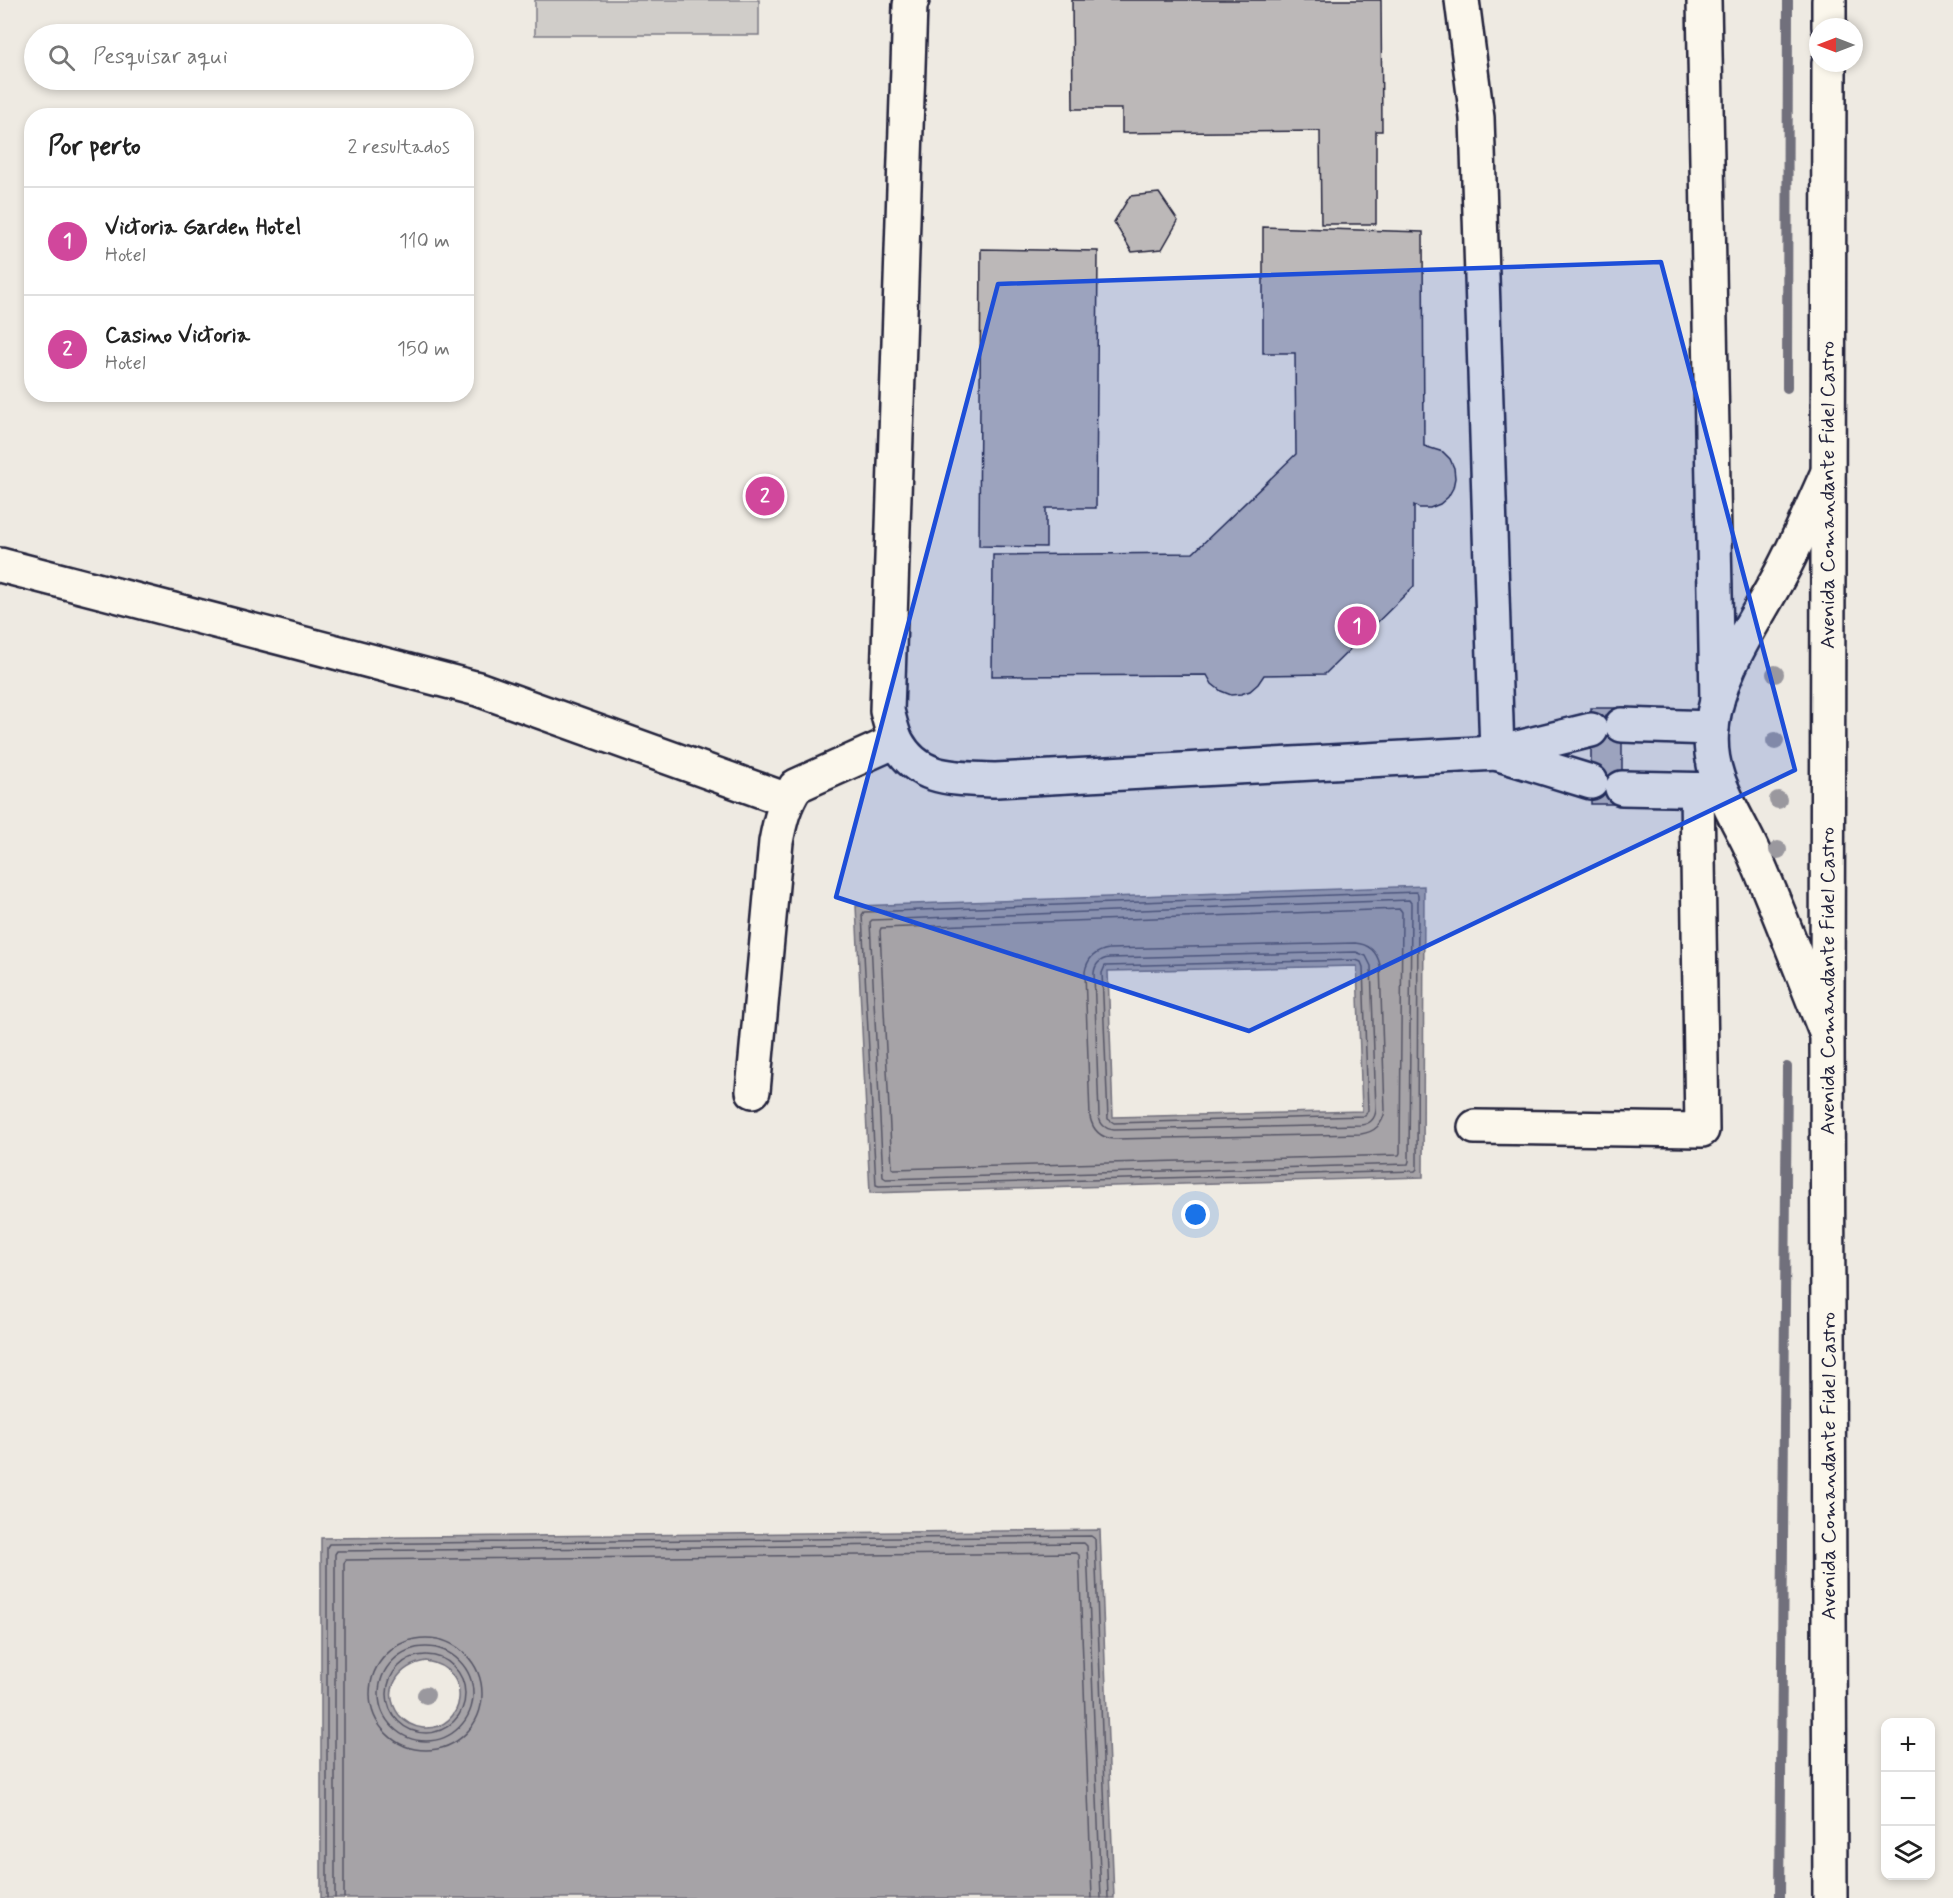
<!DOCTYPE html>
<html lang="pt">
<meta charset="utf-8">
<style>
:root{--surface:#fff;--page:#f2f2f2;--text:#222;--muted:#767676;--line:#e0e0e0;--accent:#db2777}
body{margin:0;font-family:Mynerve,sans-serif;background:var(--page);color:var(--text)}
.controls{position:absolute;right:18px;bottom:18px;display:grid;overflow:hidden;border-radius:12px;box-shadow:0 3px 9px #0003}
.controls button{width:54px;height:54px;display:grid;place-items:center;padding:0;border:0;border-bottom:2px solid var(--line);background:var(--surface);color:var(--text);font:30px sans-serif}
.compass{position:absolute;left:1809px;top:18px;width:54px;height:54px;border-radius:50%;background:var(--surface);box-shadow:0 3px 9px #0003;rotate:270deg}
.you{position:absolute;left:1196px;top:1215px;width:21px;height:21px;margin:-15px;border:4px solid #fff;border-radius:50%;background:#1a73e8;box-shadow:0 0 0 9px #1a73e833}
.badge{display:grid;place-items:center;width:39px;height:39px;border-radius:50%;background:var(--accent);color:#fff;font-size:20px;font-weight:700}
.pin{position:absolute;translate:-50% -50%;border:3px solid #fff;box-shadow:0 2px 6px #0006}
.list{margin:0;padding:0;list-style:none}
h2{display:flex;justify-content:space-between;align-items:center;height:78px;margin:0;padding:0 24px;font-size:26px}
h2 small{font-size:20px;font-weight:400;color:var(--muted)}
.list li{display:grid;grid-template-columns:39px 1fr auto;gap:18px;align-items:center;box-sizing:border-box;height:108px;padding:0 24px;border-top:2px solid var(--line)}
.list b{display:block;font-size:22px;white-space:nowrap}
.list p{margin:0;font-size:20px;white-space:nowrap;color:var(--muted)}
.list em{font-size:20px;font-style:normal;color:var(--muted)}
.icon{flex:none;width:33px;height:33px;fill:none;stroke:currentColor;stroke-width:2;stroke-linecap:round;stroke-linejoin:round}
.map{position:relative;flex:none;width:1953px;height:1898px;overflow:hidden}
.search{position:absolute;background:var(--surface);box-shadow:0 3px 9px #0003;left:24px;top:24px;width:450px;height:66px;display:flex;align-items:center;gap:15px;box-sizing:border-box;padding:0 21px;border-radius:33px;color:var(--muted);font-size:22px}
.panel{position:absolute;background:var(--surface);box-shadow:0 3px 9px #0003;left:24px;top:108px;width:450px;height:294px;border-radius:24px}
.map>svg:first-child{display:block}
.green{fill:#d0cdc9;stroke:#797882;stroke-width:1.5}
.water{fill:#a6a3a7;stroke:#716f7c;stroke-width:1.5;fill-rule:evenodd}
.lines{fill:none;stroke-linecap:round;stroke-linejoin:round}
.shore{stroke:#575666;stroke-width:1.5}
.stream{stroke:#716f7c;stroke-width:10}
.building{fill:#bcb8b8;stroke:#22223b;stroke-width:1.5}
.minor-casing{stroke:#22223b;stroke-width:38}
.highway-casing{stroke:#22223b;stroke-width:38}
.minor{stroke:#fbf7ec;stroke-width:33}
.highway{stroke:#fbf7ec;stroke-width:33}
.tree{fill:#9a989e}
.marked{fill:#1d4ed8;fill-opacity:0.2;stroke:#1d4ed8;stroke-width:4.5;stroke-linejoin:round}
.labels{text-anchor:middle;dominant-baseline:central;stroke-width:4.5;stroke-linejoin:round;paint-order:stroke}
.street-label{font-size:21px;fill:#22223b;stroke:#fbf7ec}
</style>
<div class="map">
<svg width="1953" height="1898" viewBox="0 0 1953 1898">
<rect width="100%" height="100%" fill="#eeeae2"/>
<filter id="ink" filterUnits="userSpaceOnUse"><feTurbulence type="fractalNoise" baseFrequency=".0167" numOctaves="2"/><feDisplacementMap in="SourceGraphic" scale="12" xChannelSelector="R" yChannelSelector="G"/><feConvolveMatrix kernelMatrix="1 2 1 2 8 2 1 2 1" color-interpolation-filters="sRGB"/></filter>
<g filter="url(#ink)">
<rect class="green" x="535" y="0" width="224" height="35"/>
<g class="water">
<path d="M 1424,886 L 1423,1177 L 870,1193 L 856,906 ZM 1357,966 L 1362,1111 L 1113,1117 L 1108,971 Z"/>
<path d="M 1100,1530 L 1114,1898 L 321,1898 L 321,1538 ZM 426,1661 C 475,1669 466,1731 423,1728 C 414,1727 405,1722 399,1715 C 381,1690 399,1665 426,1661 Z"/>
</g>
<g class="lines">
<g class="shore">
<path d="M 1417,892 L 1418,895 L 1417,1169 L 1415,1171 L 879,1186 L 876,1185 L 862,915 L 864,912 Z"/>
<path d="M 1409,900 L 1411,903 L 1409,1161 L 1408,1164 L 886,1179 L 883,1177 L 870,922 L 872,920 Z"/>
<path d="M 1400,909 L 1402,912 L 1400,1153 L 1399,1155 L 894,1169 L 892,1168 L 880,931 L 881,928 Z"/>
<path d="M 1355,943 C 1369,944 1377,952 1380,965 L 1385,1110 C 1383,1124 1375,1132 1361,1134 L 1114,1139 C 1101,1138 1093,1131 1090,1117 L 1085,972 C 1087,959 1095,951 1109,949 Z"/>
<path d="M 1356,952 L 1366,956 L 1371,966 L 1376,1110 C 1375,1119 1370,1124 1361,1125 L 1114,1130 C 1105,1129 1100,1125 1099,1116 L 1094,973 C 1095,964 1100,959 1109,958 Z"/>
<path d="M 1356,960 L 1361,962 L 1363,967 L 1368,1110 L 1365,1116 L 1114,1123 L 1108,1119 L 1102,973 L 1105,966 Z"/>
<circle cx="426" cy="1694" r="56"/>
<circle cx="426" cy="1694" r="47"/>
<circle cx="426" cy="1694" r="39"/>
<path d="M 327,1898 L 327,1547 L 329,1544 L 1091,1536 L 1095,1539 L 1108,1898"/>
<path d="M 335,1898 L 335,1554 L 337,1551 L 1084,1543 L 1087,1546 L 1101,1898"/>
<path d="M 344,1898 L 344,1563 L 346,1560 L 1076,1553 L 1079,1555 L 1092,1898"/>
</g>
<g class="stream">
<path d="M 1787,388 L 1788,0"/>
<path d="M 1780,1898 L 1787,1067"/>
</g>
</g>
<g class="building">
<path d="M 1072,0 L 1381,0 L 1382,131 L 1376,131 L 1376,224 L 1321,224 L 1320,131 L 1122,133 L 1122,109 L 1073,109 Z"/>
<path d="M 1159,193 L 1178,221 L 1162,249 L 1132,252 L 1114,222 L 1130,196 Z"/>
<path d="M 1263,227 L 1423,232 L 1424,446 L 1443,452 L 1450,459 L 1454,468 L 1455,478 L 1453,488 L 1448,497 L 1440,504 L 1430,508 L 1419,508 L 1414,505 L 1414,586 L 1325,674 L 1264,675 L 1258,684 L 1250,691 L 1241,694 L 1231,695 L 1221,691 L 1212,684 L 1207,675 L 992,676 L 993,555 L 1193,553 L 1296,454 L 1295,353 L 1263,353 Z"/>
<path d="M 981,249 L 1098,251 L 1096,508 L 1046,508 L 1046,547 L 979,546 Z"/>
<rect x="1591" y="708" width="31" height="96"/>
</g>
<g class="lines">
<g class="minor-casing">
<g id="minor">
<path d="M 912,0 L 910,5 L 887,711 C 890,721 892,733 897,742 C 919,782 956,778 996,780 L 1497,753 L 1591,730"/>
<path d="M 1462,0 L 1477,118 L 1497,753"/>
<path d="M 1704,0 L 1717,700"/>
<path d="M 0,565 L 478,689 L 787,800"/>
<path d="M 1622,725 L 1712,728"/>
<path d="M 1499,754 L 1591,782"/>
<path d="M 1622,788 L 1720,790"/>
<path d="M 1827,1035 C 1803,975 1780,914 1754,854 C 1735,811 1706,777 1712,727 C 1718,669 1756,621 1782,571 C 1799,539 1813,505 1828,472"/>
<path d="M 753,1091 L 776,842 C 780,821 784,804 796,786 L 896,741"/>
<path d="M 1475,1127 L 1702,1130 L 1697,790"/>
</g>
</g>
<g class="highway-casing">
<g id="highway">
<path d="M 1829,27 L 1829,0"/>
<path d="M 1829,63 L 1827,1037 L 1830,1898"/>
</g>
</g>
<use href="#minor" class="minor"/>
<use href="#highway" class="highway"/>
</g>
<g class="tree">
<circle cx="1775" cy="674" r="9"/>
<circle cx="1775" cy="741" r="9"/>
<circle cx="1778" cy="800" r="9"/>
<circle cx="1778" cy="850" r="9"/>
<circle cx="426" cy="1695" r="9"/>
</g>
</g>
<path class="marked" d="M 1661,262 L 1795,770 L 1249,1031 L 836,897 L 998,284 Z"/>
<g class="labels">
<g class="street-label">
<text transform="translate(1828 495) rotate(-90)">Avenida Comandante Fidel Castro</text>
<text transform="translate(1828 981) rotate(-90)">Avenida Comandante Fidel Castro</text>
<text transform="translate(1829 1466) rotate(-90)">Avenida Comandante Fidel Castro</text>
</g>
</g>
</svg>
<div class="controls">
<button>+</button>
<button>−</button>
<button><svg class="icon" aria-label="layers" viewBox="0 0 24 24"><path d="M12 4l9 5-9 5-9-5zM3 14l9 5 9-5"/></svg></button>
</div>
<svg class="compass" viewBox="-18 -18 36 36"><path d="M0-13l5 13h-10z" fill="#e53935"/><path d="M0 13l5-13h-10z" fill="#767676"/></svg>
<div class="you"></div>
<div class="pin badge" style="left:1357px;top:626px;background:#d1479c">1</div>
<div class="pin badge" style="left:765px;top:496px;background:#d1479c">2</div>
<div class="search"><svg class="icon" aria-label="search" viewBox="0 0 24 24"><circle cx="10" cy="10" r="6"/><path d="M15 15l6 6"/></svg>Pesquisar aqui</div>
<section class="panel">
<h2>Por perto<small>2 resultados</small></h2>
<ul class="list">
<li><span class="badge" style="background:#d1479c">1</span><div><b>Victoria Garden Hotel</b><p>Hotel</p></div><em>110 m</em></li>
<li><span class="badge" style="background:#d1479c">2</span><div><b>Casino Victoria</b><p>Hotel</p></div><em>150 m</em></li>
</ul>
</section>
</div>
